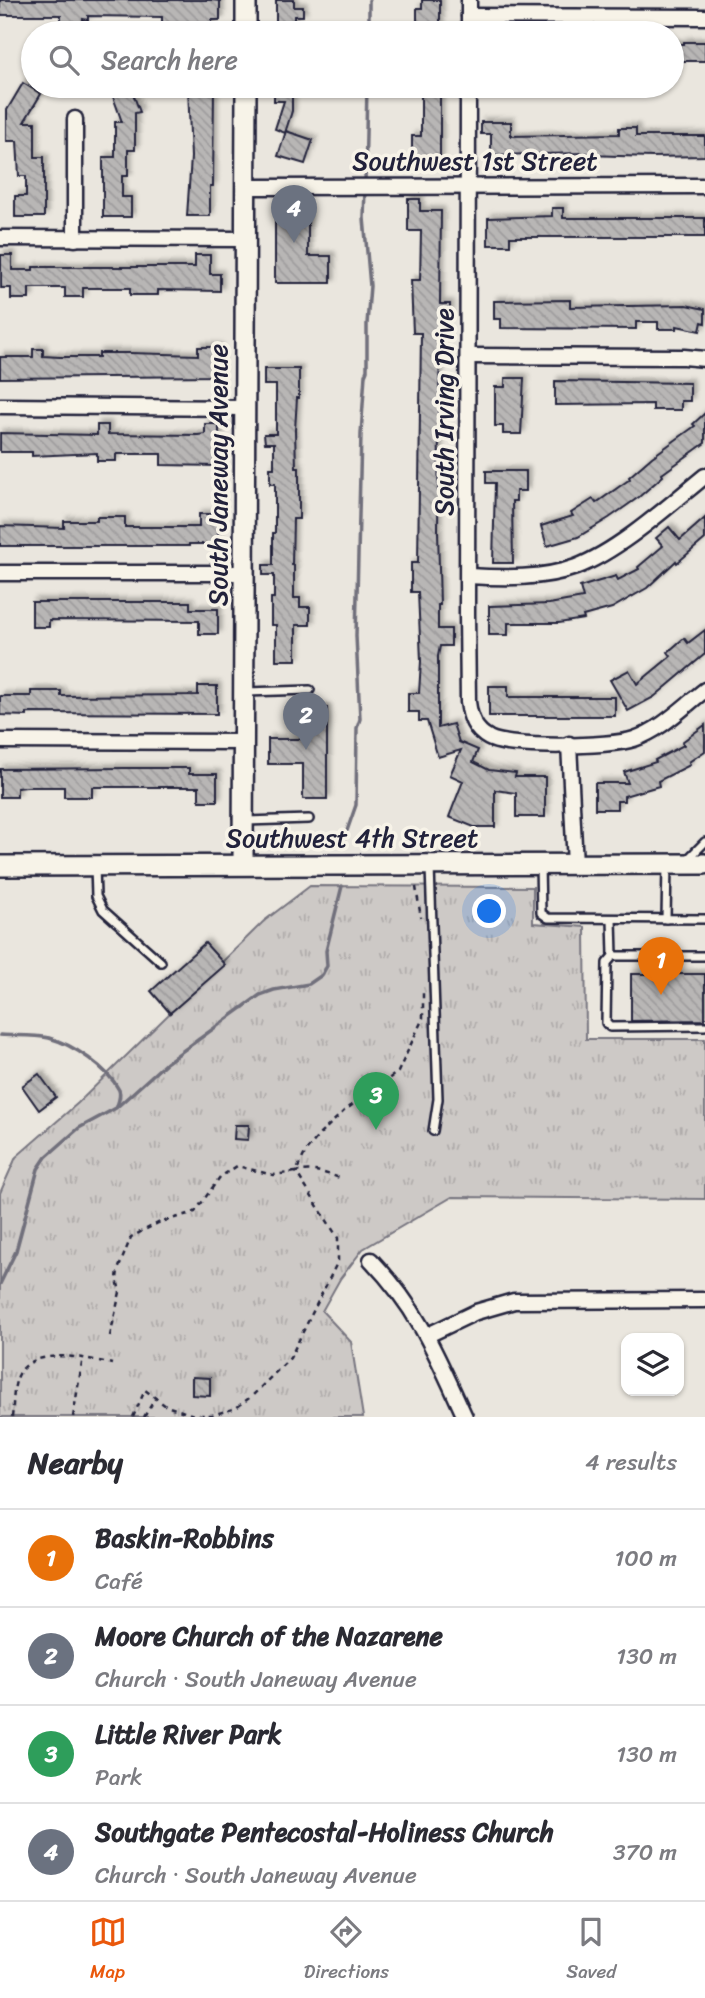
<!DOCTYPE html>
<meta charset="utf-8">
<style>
:root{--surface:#fff;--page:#f2f2f3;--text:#2b2b33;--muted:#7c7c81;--line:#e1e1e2;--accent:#ea580c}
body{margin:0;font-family:Sriracha,sans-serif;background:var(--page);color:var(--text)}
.controls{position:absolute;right:21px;bottom:21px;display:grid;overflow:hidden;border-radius:14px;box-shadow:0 2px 5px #0004}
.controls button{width:63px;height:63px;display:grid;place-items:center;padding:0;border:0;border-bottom:2px solid var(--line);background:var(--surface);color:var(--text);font:35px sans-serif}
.you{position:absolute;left:490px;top:912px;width:24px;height:24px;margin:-18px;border:5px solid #fff;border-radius:50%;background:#1a73e8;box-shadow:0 0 0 10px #1a73e833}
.badge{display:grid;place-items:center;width:46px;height:46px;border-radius:50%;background:var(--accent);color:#fff;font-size:23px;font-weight:700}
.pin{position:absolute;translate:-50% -58px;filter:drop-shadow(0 2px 4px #0008)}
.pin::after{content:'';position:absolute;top:37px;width:24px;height:21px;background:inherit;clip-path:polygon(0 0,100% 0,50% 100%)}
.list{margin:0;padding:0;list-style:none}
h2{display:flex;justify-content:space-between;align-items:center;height:91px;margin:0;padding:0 28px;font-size:30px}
h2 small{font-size:23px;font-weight:400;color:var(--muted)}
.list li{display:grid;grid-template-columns:46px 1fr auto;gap:21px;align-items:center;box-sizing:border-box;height:98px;padding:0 28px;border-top:2px solid var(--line)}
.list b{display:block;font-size:26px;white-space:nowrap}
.list p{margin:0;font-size:23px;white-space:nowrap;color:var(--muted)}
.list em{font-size:23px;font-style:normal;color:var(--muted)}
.icon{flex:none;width:38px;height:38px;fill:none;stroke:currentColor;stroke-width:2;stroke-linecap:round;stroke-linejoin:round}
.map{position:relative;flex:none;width:705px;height:1417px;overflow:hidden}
.search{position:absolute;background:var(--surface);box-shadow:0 2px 5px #0004;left:21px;right:21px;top:21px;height:77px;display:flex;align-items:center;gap:18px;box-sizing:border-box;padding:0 24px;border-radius:38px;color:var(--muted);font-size:26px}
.sheet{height:483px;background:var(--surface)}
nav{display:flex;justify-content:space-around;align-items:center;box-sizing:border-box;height:98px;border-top:2px solid var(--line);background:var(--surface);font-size:19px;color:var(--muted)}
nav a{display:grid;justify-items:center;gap:4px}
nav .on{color:var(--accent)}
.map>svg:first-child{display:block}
.park{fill:url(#park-tufts);stroke:#787680;stroke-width:2}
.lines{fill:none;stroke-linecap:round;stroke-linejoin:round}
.stream{stroke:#716f7b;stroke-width:3.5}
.building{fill:url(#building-back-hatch);stroke:#22223b;stroke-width:2;filter:url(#shadow)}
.lane-casing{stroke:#22223b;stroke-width:12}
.street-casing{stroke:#22223b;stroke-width:19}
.secondary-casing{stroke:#22223b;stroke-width:24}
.path{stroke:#22223b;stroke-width:2.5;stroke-dasharray:5 5;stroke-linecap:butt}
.lane{stroke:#f7f3e8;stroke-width:7}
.street{stroke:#f7f3e8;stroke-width:14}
.secondary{stroke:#f7f3e8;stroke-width:19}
.labels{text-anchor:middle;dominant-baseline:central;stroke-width:7;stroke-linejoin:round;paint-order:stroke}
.street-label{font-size:26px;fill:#22223b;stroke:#f7f3e8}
</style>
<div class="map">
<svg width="705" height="1417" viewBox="0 0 705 1417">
<defs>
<pattern id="park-tufts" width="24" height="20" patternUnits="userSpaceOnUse" patternTransform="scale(1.75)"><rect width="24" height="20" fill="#cdc9c6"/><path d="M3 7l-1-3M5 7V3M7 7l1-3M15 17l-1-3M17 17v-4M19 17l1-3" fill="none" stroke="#b0acab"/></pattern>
<pattern id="building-back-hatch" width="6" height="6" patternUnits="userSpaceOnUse" patternTransform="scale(1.75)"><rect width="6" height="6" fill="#b8b6b5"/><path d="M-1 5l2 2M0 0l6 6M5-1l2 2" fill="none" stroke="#9e9c9d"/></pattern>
<filter id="shadow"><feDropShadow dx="3.5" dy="-3.5" stdDeviation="2" flood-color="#0004"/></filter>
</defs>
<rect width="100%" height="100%" fill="#eae6de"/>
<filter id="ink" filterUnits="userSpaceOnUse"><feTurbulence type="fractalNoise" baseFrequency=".0143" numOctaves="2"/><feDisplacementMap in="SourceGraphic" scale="14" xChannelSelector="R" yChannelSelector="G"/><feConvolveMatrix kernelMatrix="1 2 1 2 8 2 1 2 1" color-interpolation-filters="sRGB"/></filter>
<g filter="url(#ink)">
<path class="park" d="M 310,886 L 533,887 L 533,923 L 585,927 L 586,1039 L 705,1039 L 705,1199 L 452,1197 L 363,1249 L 340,1279 L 322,1311 L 351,1342 L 363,1417 L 0,1417 L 0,1193 L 16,1157 L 78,1103 L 264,921 Z"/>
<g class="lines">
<g class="stream">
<path d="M 369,33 L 369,0"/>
<path d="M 365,182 L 367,86"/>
<path d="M 342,845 L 356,805 L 357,728 L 360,719 L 356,636 L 361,434 L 365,375 L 367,370 L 367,324 L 370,286 L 364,218 L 365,189"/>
<path d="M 0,1035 C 16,1036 34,1035 49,1038 C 72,1044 108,1068 119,1090 C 121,1095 119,1100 117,1106"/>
<path d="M 0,1284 L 16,1251 L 38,1169 L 46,1157 L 79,1128 L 116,1108 L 166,1063 L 260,995 L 274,990 L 309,984 L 322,975 L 327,966 L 326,951 L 342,886"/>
</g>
</g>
<g class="building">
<path d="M 0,0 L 212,0 L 220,1 L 220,20 L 212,20 L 212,29 L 195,29 L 195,27 L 162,27 L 162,17 L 88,16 L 88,20 L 83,19 L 82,33 L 70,33 L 70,29 L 61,29 L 61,15 L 0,15 Z"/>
<path d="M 276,0 L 294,0 L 294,7 L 303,7 L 303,16 L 294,16 L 294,33 L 276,33 Z"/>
<path d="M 422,0 L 440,0 L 440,31 L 417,31 L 417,8 L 422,8 Z"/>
<path d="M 684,42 L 705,42 L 705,61 L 672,61 L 672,44 L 684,44 Z"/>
<path d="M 23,83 L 41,94 L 24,122 L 35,122 L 35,157 L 44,157 L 44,217 L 15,217 L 15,196 L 26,196 L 26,176 L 19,176 L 17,141 L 7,141 L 7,110 Z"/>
<path d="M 127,86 L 130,86 L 140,112 L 135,113 L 135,150 L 128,150 L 128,176 L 122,176 L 122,197 L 131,197 L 131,217 L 103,217 L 103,157 L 115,157 L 115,122 L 122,122 L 111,91 Z"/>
<path d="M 274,86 L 292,86 L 292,111 L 285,133 L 275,129 L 284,101 L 274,101 Z"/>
<path d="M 421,86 L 440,86 L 440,161 L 412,161 L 412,136 L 421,136 Z"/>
<path d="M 188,88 L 214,88 L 213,186 L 210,186 L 210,216 L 187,216 L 191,157 Z"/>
<path d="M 481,122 L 511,122 L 511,136 L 619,134 L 619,128 L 636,128 L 636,136 L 705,136 L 705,156 L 652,157 L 587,155 L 587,153 L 491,155 L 491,134 L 481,134 Z"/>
<path d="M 286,131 L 313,140 L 305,164 L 278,156 Z"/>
<path d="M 408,199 L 420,199 L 420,211 L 441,211 L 440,304 L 450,304 L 450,314 L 440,314 L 438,531 L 440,605 L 438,605 L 438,629 L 451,629 L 451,646 L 440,646 L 438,656 L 438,728 L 453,724 L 459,742 L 478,750 L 473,762 L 489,770 L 516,773 L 515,777 L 545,777 L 545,817 L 516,817 L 516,793 L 495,790 L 495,827 L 474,827 L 449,817 L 463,781 L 450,775 L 461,750 L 438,757 L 427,721 L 419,721 L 419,712 L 408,712 L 408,693 L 419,693 L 421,661 L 418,592 L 411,592 L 411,563 L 418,563 L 421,333 L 413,333 L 411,280 L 420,280 L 421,231 L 408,231 Z"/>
<path d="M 552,208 L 563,208 L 563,218 L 705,218 L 705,237 L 510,237 L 510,245 L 488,245 L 488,218 L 552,216 Z"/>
<path d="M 275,211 L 308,211 L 308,256 L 331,256 L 331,283 L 275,283 Z"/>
<path d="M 1,255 L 12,255 L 12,270 L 33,270 L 33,267 L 195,267 L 195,255 L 210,255 L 210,274 L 220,274 L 220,291 L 158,290 L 158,295 L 130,295 L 130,288 L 83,288 L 83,297 L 65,297 L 65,288 L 29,288 L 29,299 L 11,299 L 11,288 L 1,288 Z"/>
<path d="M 570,300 L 570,307 L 686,305 L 705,309 L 705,323 L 702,322 L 700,331 L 677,326 L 677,329 L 658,329 L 658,322 L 636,322 L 636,329 L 501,328 L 501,319 L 494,319 L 494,301 Z"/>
<path d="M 198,347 L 219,347 L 219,376 L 0,378 L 0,357 L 33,357 L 33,349 L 43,349 L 43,356 L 60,357 L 99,357 L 99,353 L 130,353 L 198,355 Z"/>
<path d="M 264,369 L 299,369 L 299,398 L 297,398 L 295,430 L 296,468 L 299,468 L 299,519 L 293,519 L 292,565 L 294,565 L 294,598 L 300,598 L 300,607 L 310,607 L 310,625 L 296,625 L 296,660 L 276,660 L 276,625 L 271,625 L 271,598 L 274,598 L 274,575 L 263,575 L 263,565 L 273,565 L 273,533 L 275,533 L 275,484 L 270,484 L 270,468 L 274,468 L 274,443 L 265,443 L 264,434 L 276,434 L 276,385 L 264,385 Z"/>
<path d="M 505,378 L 524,378 L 521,434 L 503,434 L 503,426 L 495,426 L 495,387 L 505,387 Z"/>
<path d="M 555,381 L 690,383 L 690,401 L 681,401 L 681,410 L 653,410 L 653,404 L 555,405 Z"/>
<path d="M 705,413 L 705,443 L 662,474 L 663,476 L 639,497 L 609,518 L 578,537 L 547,546 L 541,526 L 573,516 L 571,513 L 593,499 L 596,503 L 630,479 L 629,477 L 652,457 L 695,426 L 693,424 Z"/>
<path d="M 205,424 L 219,424 L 219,466 L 161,465 L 161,454 L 116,454 L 116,461 L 97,461 L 97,453 L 32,456 L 32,452 L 0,452 L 0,433 L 97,435 L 97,425 L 108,425 L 108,434 L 198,435 L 205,434 Z"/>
<path d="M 486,471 L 526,471 L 526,491 L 516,491 L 516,501 L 512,501 L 513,563 L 493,563 L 495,483 L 486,483 Z"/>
<path d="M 199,514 L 218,514 L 218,544 L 189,544 L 189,546 L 0,546 L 0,526 L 64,528 L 64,521 L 97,521 L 97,517 L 125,517 L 125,527 L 199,527 Z"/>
<path d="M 705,518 L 705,539 L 677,563 L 676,561 L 647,588 L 612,608 L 583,616 L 584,619 L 559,623 L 508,623 L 508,635 L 489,635 L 489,606 L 549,604 L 583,598 L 580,587 L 616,576 L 618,580 L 639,569 L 638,567 L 663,546 L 656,538 L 669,527 L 680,540 Z"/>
<path d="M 32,602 L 190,602 L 190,609 L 218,609 L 218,634 L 199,634 L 199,621 L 49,620 L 49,627 L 32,627 Z"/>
<path d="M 705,630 L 705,654 L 654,697 L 628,711 L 610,680 L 629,670 L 637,684 L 671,656 L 668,652 L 684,638 L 688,643 Z"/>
<path d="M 198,686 L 217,686 L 217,714 L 27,713 L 27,716 L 0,715 L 0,696 L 31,696 L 31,691 L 61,691 L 61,696 L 198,695 Z"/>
<path d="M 489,686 L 508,686 L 508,697 L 615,697 L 615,716 L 489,716 Z"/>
<path d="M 301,708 L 327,708 L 327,799 L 303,799 L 303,764 L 268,764 L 268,739 L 301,739 Z"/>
<path d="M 705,725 L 705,751 L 689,762 L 690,765 L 658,781 L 659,786 L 624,796 L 624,801 L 617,801 L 617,809 L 595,809 L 595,783 L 628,783 L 624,772 L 656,762 L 655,760 L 684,745 L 682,742 Z"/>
<path d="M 125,768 L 189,768 L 189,774 L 217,774 L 217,801 L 199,801 L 199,787 L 92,787 L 92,797 L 64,797 L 64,787 L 27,787 L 17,788 L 17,797 L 0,797 L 0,769 Z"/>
<path d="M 205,943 L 225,965 L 170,1013 L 151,991 Z"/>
<path d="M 631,974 L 705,974 L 705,1020 L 631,1021 Z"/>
<path d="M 39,1074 L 56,1097 L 39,1110 L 22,1086 Z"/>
<path d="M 235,1125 L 249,1125 L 248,1140 L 234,1139 Z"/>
<path d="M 192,1377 L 210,1378 L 210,1396 L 192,1395 Z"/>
</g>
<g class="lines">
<g class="lane-casing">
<g id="lane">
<path d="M 244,692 L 310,690"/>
<path d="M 244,821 L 309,819"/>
<path d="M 688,859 L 705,842"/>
<path d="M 540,865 L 541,913 L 548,918 L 705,919"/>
<path d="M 95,866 L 96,896 L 103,910 L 161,962"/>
<path d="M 430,867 L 438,1099 L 433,1131"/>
<path d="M 612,919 L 613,956 L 705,956"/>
<path d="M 666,919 L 667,865"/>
<path d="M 613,956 L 607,963 L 606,1023 L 610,1027 L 705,1026"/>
</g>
</g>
<g class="street-casing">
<g id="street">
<path d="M 469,0 L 469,33"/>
<path d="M 469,16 L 705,17"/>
<path d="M 468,86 L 467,614 L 468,702 C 470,717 474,730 489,738 C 508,749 611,747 634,739 C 661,730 683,707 705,690"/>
<path d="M 75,119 L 75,239"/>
<path d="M 246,187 L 705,186"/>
<path d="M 0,238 L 245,239"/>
<path d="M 469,356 L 684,357 L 705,359"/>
<path d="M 0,406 L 245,408"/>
<path d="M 0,573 L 244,573"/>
<path d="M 468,576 C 504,578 543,579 576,567 C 620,550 668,506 705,476"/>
<path d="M 0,741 L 243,742"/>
<path d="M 569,744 L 575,865"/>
<path d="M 371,1260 C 419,1310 437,1356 465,1417"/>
<path d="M 428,1335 L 476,1312 L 514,1301 L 705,1300"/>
</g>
</g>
<g class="secondary-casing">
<g id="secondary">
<path d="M 246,33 L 246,0"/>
<path d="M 243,864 L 246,86"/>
<path d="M 0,866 L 705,864"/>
</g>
</g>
<g class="path">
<path d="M 416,887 L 421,918"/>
<path d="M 110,1336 L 120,1292 L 117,1279 L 118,1270 L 131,1237 L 158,1223 L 195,1212 L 220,1177 L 237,1166 L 273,1175 L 296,1172 L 306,1151 L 320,1134 L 344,1111 L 398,1072 L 423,1018 L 423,992"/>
<path d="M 12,1417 C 14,1403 12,1387 19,1374 C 34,1346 88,1358 112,1364"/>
<path d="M 73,1417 L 83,1357"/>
<path d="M 133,1417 L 145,1390 L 166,1406 L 194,1415 L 212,1415 L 236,1408 L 253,1395 L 290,1358 L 338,1261 L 338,1238 L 296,1172 C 312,1168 325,1173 340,1178"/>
<path d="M 144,1417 L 155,1399"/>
</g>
<use href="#lane" class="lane"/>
<use href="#street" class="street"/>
<use href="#secondary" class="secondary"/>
</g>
</g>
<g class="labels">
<g class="street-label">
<text x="475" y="161">Southwest 1st Street</text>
<text transform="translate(444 412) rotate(-90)">South Irving Drive</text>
<text transform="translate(218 475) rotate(-90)">South Janeway Avenue</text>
<text x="352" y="838">Southwest 4th Street</text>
</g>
</g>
</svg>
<div class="controls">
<button><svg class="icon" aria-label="layers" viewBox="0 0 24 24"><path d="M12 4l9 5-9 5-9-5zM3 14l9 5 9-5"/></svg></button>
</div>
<div class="you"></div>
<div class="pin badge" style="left:661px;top:995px;background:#e8710a">1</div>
<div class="pin badge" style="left:306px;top:750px;background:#6b7280">2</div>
<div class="pin badge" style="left:376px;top:1130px;background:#2e9e5b">3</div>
<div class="pin badge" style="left:294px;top:243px;background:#6b7280">4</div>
<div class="search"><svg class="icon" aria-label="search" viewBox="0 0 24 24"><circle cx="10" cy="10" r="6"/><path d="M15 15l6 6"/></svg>Search here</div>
</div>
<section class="sheet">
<h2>Nearby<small>4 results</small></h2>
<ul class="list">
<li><span class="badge" style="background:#e8710a">1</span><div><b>Baskin-Robbins</b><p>Café</p></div><em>100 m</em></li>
<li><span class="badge" style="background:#6b7280">2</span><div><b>Moore Church of the Nazarene</b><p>Church · South Janeway Avenue</p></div><em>130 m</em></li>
<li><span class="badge" style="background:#2e9e5b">3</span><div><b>Little River Park</b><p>Park</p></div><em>130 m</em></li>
<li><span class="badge" style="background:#6b7280">4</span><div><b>Southgate Pentecostal-Holiness Church</b><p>Church · South Janeway Avenue</p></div><em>370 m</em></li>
</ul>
</section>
<nav>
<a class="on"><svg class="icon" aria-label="map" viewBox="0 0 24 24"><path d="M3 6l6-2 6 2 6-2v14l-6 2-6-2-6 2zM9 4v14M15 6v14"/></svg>Map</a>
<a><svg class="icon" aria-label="directions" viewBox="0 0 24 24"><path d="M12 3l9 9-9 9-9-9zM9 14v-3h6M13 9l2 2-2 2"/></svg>Directions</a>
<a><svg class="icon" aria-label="saved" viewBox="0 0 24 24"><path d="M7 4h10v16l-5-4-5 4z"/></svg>Saved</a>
</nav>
